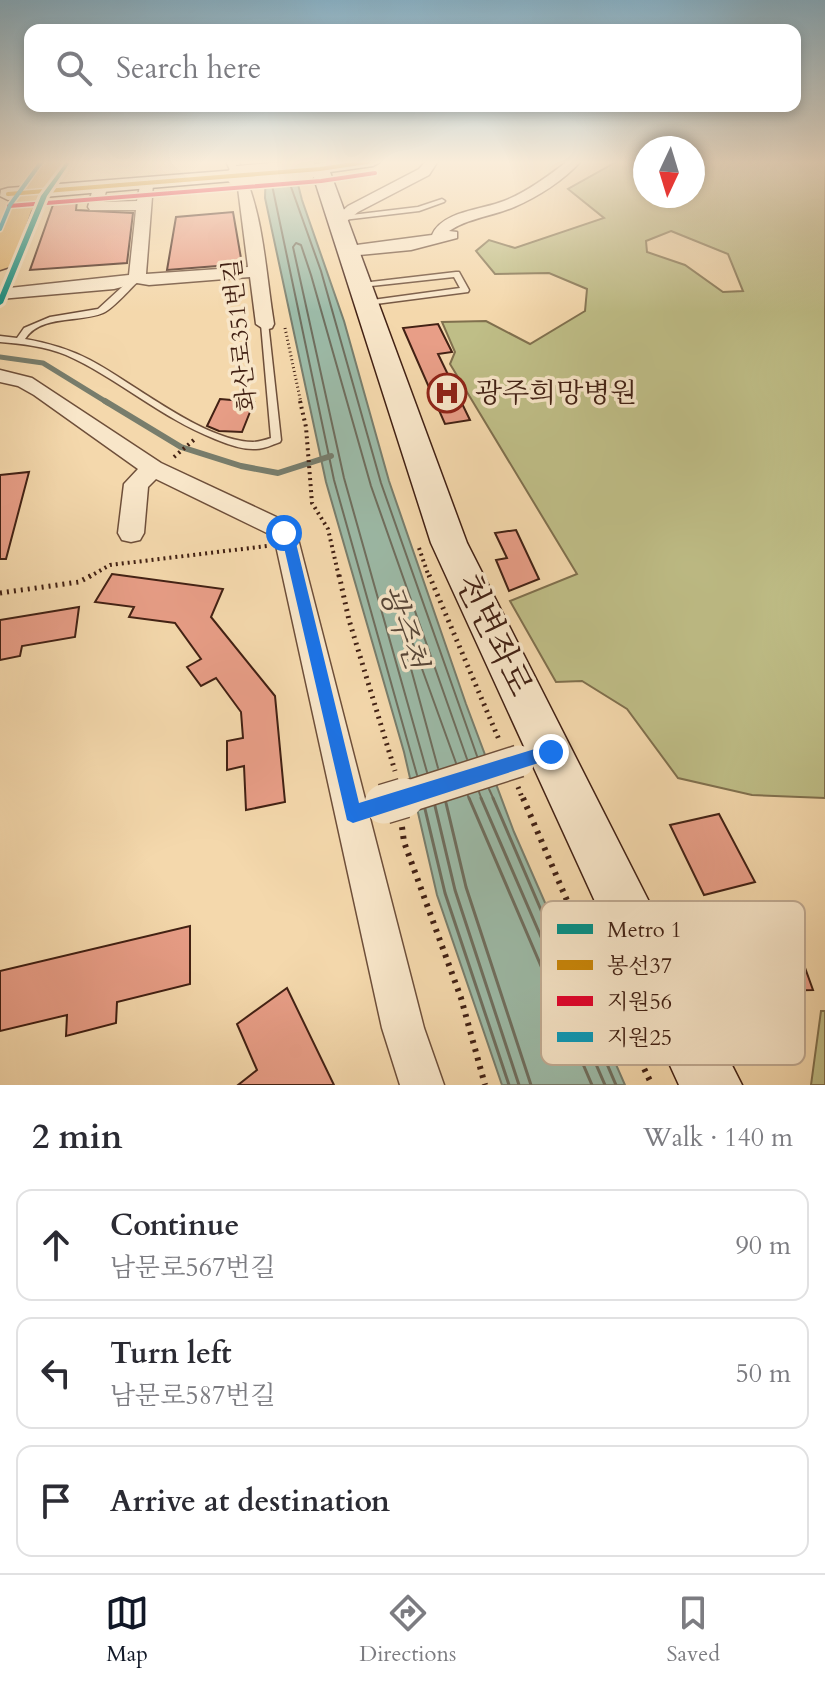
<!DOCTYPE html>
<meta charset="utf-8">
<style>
:root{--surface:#fff;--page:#f2f2f3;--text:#2b2b33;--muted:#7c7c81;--line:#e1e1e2;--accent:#111827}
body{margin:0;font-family:Cardo,"Noto Serif KR",serif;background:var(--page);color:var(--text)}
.compass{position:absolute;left:633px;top:136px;width:72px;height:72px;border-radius:50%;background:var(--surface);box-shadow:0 4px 12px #0003;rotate:184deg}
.stop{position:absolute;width:24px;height:24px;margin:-18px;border:6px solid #1a73e8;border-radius:50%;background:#fff}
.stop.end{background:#1a73e8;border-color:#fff;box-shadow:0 2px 8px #0008}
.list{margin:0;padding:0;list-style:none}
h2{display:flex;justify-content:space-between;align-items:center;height:104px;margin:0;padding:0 32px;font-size:34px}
h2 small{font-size:26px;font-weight:400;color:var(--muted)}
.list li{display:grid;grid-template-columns:52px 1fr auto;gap:24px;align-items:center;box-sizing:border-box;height:112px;margin:0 16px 16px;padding:0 16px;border:2px solid var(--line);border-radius:16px}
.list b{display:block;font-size:30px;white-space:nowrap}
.list p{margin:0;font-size:26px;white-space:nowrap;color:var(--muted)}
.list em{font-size:26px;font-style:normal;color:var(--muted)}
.icon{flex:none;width:44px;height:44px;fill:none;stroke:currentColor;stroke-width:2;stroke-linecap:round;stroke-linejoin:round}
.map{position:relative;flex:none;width:825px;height:1085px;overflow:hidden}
.search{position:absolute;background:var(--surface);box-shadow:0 4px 12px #0003;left:24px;right:24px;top:24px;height:88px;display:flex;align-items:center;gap:20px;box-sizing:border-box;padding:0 28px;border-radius:16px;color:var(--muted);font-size:30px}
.sheet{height:488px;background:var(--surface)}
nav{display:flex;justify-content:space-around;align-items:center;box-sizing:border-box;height:112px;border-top:2px solid var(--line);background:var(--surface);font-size:22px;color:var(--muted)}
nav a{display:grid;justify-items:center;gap:4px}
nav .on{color:var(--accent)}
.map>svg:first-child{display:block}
.green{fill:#bfbe87;stroke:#80704e;stroke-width:2;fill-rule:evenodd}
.water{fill:#9cbaa7;stroke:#787d6c;stroke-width:2}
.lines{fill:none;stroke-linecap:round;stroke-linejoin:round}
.shore-far1{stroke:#6f6e5e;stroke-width:2}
.shore{stroke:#6f6e5e;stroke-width:3}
.stream-far1{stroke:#787d6c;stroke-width:5}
.stream{stroke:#787d6c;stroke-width:6}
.building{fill:#e89e87;stroke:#422114;stroke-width:2}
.lane-casing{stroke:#6e4f3a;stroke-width:3}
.street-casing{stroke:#6e4f3a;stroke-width:3}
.secondary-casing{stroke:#422114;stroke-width:3}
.primary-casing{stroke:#422114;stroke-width:3}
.path-far3{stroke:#422114;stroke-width:3;stroke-dasharray:1 3;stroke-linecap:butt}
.path-far2{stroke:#422114;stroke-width:4;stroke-dasharray:2 4;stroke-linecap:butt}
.path-far1{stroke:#422114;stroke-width:5;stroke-dasharray:2 5;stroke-linecap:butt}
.path{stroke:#422114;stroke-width:6;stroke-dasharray:3 6;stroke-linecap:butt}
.lane{fill:#f8e6c9;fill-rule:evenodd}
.street{fill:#f8e6c9;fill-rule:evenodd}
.secondary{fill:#f8e6c9;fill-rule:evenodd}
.primary{fill:#eabc76;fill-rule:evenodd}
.street-bridge-far1-casing{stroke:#6e4f3a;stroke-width:34;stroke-linecap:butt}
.street-bridge-casing{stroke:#6e4f3a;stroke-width:42;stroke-linecap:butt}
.secondary-bridge-casing{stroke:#422114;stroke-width:22;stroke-linecap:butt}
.street-bridge-far1{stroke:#f8e6c9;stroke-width:31}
.street-bridge{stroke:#f8e6c9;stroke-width:39}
.secondary-bridge{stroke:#f8e6c9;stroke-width:20}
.bus-1-casing{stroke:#f8e6c9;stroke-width:7}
.bus-2-casing{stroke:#f8e6c9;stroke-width:7}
.bus-3-casing{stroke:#f8e6c9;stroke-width:7}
.bus-1{stroke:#ca8505;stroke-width:4}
.bus-2{stroke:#e4002b;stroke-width:4}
.bus-3{stroke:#079bbb;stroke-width:4}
.metro-1-casing{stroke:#f8e6c9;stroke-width:6}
.metro-1{fill:#009088;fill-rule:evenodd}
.route{fill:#1a73e8}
.labels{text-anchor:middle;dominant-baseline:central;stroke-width:7;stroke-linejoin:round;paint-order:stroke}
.far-street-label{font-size:24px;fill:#422114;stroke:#f8e6c9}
.poi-label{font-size:28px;fill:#422114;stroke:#f8e6c9;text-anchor:start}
.water-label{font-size:30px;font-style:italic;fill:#584739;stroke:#f8e6c9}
.near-street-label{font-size:34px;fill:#422114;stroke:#f8e6c9}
.key{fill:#f8e6c9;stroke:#c1ab93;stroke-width:2}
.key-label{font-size:22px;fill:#422114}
</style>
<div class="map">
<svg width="825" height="1085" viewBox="0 0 825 1085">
<rect width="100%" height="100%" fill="#f4d8ac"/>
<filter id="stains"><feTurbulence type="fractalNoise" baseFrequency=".0025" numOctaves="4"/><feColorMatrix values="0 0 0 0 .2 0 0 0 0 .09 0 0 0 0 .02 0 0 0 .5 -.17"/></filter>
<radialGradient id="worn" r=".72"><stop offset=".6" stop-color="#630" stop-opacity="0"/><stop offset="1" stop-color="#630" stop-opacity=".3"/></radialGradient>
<g class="green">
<path d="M 618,161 L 645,161 L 645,196 L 693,196 L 693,161 L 825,161 L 825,798 L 752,795 L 678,778 L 627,709 L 582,681 L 556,682 L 510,601 L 577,574 L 450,364 L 455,352 L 442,322 L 486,321 L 530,344 L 585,311 L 587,289 L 549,273 L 495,274 L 476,251 L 489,240 L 515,248 L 604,218 L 568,189 ZM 671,231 L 728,254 L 743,291 L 723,292 L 685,265 L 647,252 L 646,241 Z"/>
<path d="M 821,1011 L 825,1011 L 825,1085 L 811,1085 Z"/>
</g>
<path class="water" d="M 263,161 L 292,161 L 302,200 L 344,321 L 389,481 L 466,704 L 514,832 L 625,1085 L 502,1085 L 437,895 L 404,752 L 326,482 L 265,198 L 266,166 Z"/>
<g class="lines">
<g class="shore-far1">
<path d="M 290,184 L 321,271 L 381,483 L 477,756"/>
<path d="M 272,185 L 334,480 L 417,775"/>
<path d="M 438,768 L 401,632 L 403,627 L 408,630 L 456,763"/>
<path d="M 427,772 L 344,478 L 293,247 L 296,243 L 301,245 L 311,275 L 371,486 L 467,759"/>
<path d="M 489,789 L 494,800"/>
<path d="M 479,792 L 482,800"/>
<path d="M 468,796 L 470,800"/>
</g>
<g class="shore">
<path d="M 469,798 L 592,1085"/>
<path d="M 481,798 L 605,1085"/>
<path d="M 493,798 L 616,1085"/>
<path d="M 446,803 L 466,887 L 531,1085"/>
<path d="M 435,806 L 455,890 L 519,1085"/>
<path d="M 425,809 L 445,893 L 509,1085"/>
</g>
<path class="stream-far1" d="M 0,357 L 43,363 L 108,403"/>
<path class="stream" d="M 105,401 L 181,447 L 241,466 L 278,473 L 331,456"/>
</g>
<g class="building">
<path d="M 77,200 L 76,210 L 133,213 L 127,263 L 30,270 L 54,202 Z"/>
<path d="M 233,212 L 242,264 L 167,270 L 176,217 Z"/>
<path d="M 438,324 L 452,352 L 438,354 L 470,420 L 445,424 L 403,328 Z"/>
<path d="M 220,399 L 254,402 L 242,432 L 219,431 L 207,426 Z"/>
<path d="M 29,472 L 6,559 L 0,559 L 0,475 Z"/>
<path d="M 516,530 L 539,579 L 509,591 L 496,560 L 507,558 L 495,533 Z"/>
<path d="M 112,574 L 223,589 L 211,617 L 275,696 L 285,802 L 246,810 L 244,766 L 227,770 L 227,741 L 243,738 L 241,712 L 216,678 L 201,686 L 187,667 L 201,659 L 175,623 L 129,617 L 134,607 L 95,602 Z"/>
<path d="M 79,607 L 75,637 L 22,646 L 20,656 L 0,660 L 0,620 Z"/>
<path d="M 719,814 L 755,882 L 704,895 L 670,825 Z"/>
<path d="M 785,912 L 813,990 L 757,991 L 733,913 Z"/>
<path d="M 190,926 L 190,984 L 117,1002 L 116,1023 L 66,1036 L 67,1015 L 0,1031 L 0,971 Z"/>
<path d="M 287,988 L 334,1085 L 238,1085 L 257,1070 L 237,1024 Z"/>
</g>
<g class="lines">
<g class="lane-casing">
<g id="lane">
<path d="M 442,199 L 445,201 L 444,202 L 419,211 L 343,220 L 340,218 L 343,216 L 418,207 Z"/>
<path d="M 456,272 L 459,272 L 469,290 L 468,292 L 368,305 L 365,305 L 365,301 L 460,288 L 454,277 L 362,287 L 358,285 L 362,283 Z"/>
<path d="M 134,276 L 141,278 C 132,287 114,308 103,313 C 80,323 41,314 25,339 C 48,343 69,349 90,360 C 134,383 203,441 253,442 C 259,442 265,440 271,438 L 261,324 L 268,322 L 281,440 L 280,442 C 272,445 264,449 256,449 C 243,450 227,444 215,439 C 161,418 118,378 66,355 C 45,346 22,344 0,342 L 0,336 L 17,338 L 24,328 L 50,317 L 98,309 Z"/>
</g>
</g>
<g class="street-casing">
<g id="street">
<path d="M 226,161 L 238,161 C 264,210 265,270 274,324 L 272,328 L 265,330 L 256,324 L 250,277 L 149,285 L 137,283 L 114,289 L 0,299 L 0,289 L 129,275 L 136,210 L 90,210 L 88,207 L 93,188 L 100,184 L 107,188 L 103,202 L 137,201 L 141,181 L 153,184 L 146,274 L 248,267 L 238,188 Z"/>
<path d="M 426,161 L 438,161 L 429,175 L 358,212 L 343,224 L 333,224 L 331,221 L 348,206 L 419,169 Z"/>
<path d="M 568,161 L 581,161 C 564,180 538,197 514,207 C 493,216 469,218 449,231 L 457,232 L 457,238 L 411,250 L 349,256 L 341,251 L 349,246 L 432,235 C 442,211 482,210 504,201 C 527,192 548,176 568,161 Z"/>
<path d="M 0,370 L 32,378 L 161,463 L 287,522 L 296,531 L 424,1028 L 444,1085 L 400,1085 L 382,1028 L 275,541 L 269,534 L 156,479 L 148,487 L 144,533 L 140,540 L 131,542 L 122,540 L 118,533 L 124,484 L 138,469 L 34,395 L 18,386 L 0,382 Z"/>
</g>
</g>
<g class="secondary-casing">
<g id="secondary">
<path d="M 336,161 L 382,161 L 373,166 L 330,172 L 467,543 L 742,1085 L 679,1085 L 431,543 L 313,175 L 301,174 L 298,170 L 307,165 Z"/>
<path d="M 237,170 L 246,176 L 244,180 L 8,200 L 0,196 L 1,190 L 8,188 Z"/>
</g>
</g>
<g class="primary-casing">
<path id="primary" d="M 46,161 L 66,161 L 31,211 L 13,262 L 9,267 L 0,270 L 0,232 L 9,211 Z"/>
</g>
<path class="path-far3" d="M 285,328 L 301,403"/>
<g class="path-far2">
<path d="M 300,401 L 306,427 L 312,503 L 328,529 L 339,577"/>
<path d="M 174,457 L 195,439"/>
<path d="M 419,548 L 429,577"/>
<path d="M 89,577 L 110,565 L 267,546"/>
</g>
<g class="path-far1">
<path d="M 339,575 L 349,620 L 395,771"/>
<path d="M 429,575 L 500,742"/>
<path d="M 0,593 L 79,582 L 92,575"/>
<path d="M 518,787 L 523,800"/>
</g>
<g class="path">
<path d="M 523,798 L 602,982 L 652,1085"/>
<path d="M 402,827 L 404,842 L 461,998 L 485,1085"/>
</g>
<use href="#lane" class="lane"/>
<use href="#street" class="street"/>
<use href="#secondary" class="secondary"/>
<use href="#primary" class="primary"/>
<g class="street-bridge-far1-casing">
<path id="street-bridge-far1" d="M 397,800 L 519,761"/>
</g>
<g class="street-bridge-casing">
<path id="street-bridge" d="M 384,804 L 404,798"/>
</g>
<g class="secondary-bridge-casing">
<path id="secondary-bridge" d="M 237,176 L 307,170"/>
</g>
<use href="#street-bridge-far1" class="street-bridge-far1"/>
<use href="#street-bridge" class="street-bridge"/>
<use href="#secondary-bridge" class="secondary-bridge"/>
<g class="bus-1-casing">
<path id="bus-1" d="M 8,194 L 320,169 L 373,161"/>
</g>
<g class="bus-2-casing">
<path id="bus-2" d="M 9,206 L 321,181 L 375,173"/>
</g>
<g class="bus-3-casing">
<path id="bus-3" d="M 0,229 L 10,205 L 42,161"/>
</g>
<use href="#bus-1" class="bus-1"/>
<use href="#bus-2" class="bus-2"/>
<use href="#bus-3" class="bus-3"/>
<g class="metro-1-casing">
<path id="metro-1" d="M 67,161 L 71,161 L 47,196 L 3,303 L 0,305 L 0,295 L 41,196 Z"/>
</g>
<use href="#metro-1" class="metro-1"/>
</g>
<linearGradient id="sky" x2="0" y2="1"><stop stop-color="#89b6ce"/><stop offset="0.52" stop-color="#faedda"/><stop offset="1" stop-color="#faedda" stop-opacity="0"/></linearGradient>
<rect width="825" height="312" fill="url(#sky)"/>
<path class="route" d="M 284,528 L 289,530 L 296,543 L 359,803 L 551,744 L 559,752 L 557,757 L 353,823 L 347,820 L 283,543 L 278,533 Z"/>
<defs>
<g id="hospital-ring" transform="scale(2)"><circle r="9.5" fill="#f8e6c9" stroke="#8f2418" stroke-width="1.5"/><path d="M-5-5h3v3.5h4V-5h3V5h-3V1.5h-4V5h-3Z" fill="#8f2418"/></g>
</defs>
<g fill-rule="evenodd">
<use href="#hospital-ring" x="447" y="393"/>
</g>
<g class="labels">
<g class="far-street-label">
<text transform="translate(240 335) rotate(-96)">화산로351번길</text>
</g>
<g class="poi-label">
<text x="475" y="393">광주희망병원</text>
</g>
<g class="water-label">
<text transform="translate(403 627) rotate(71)">광주천</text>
</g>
<g class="near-street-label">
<text transform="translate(494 635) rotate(64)">천변좌로</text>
</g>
</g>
<rect x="541" y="901" width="264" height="164" rx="12" class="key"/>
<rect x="557" y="924" width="36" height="10" fill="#009088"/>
<rect x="557" y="960" width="36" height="10" fill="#ca8505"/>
<rect x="557" y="996" width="36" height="10" fill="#e4002b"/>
<rect x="557" y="1032" width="36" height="10" fill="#079bbb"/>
<g class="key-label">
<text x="607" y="937">Metro 1</text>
<text x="607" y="973">봉선37</text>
<text x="607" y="1009">지원56</text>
<text x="607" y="1045">지원25</text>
</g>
<rect width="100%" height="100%" filter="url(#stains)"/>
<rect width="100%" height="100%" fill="url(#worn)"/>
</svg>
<svg class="compass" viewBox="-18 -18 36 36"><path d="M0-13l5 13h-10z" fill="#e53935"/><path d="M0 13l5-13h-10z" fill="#7c7c81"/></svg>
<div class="stop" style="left:284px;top:533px"></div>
<div class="stop end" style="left:551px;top:752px"></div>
<div class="search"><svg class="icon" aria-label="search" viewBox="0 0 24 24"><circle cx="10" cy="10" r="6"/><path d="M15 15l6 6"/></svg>Search here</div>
</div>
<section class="sheet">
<h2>2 min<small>Walk · 140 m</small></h2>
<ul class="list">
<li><svg class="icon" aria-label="ahead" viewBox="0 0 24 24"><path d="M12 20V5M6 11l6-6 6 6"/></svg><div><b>Continue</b><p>남문로567번길</p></div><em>90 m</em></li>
<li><svg class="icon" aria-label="left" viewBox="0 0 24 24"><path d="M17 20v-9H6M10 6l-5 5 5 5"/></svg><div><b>Turn left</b><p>남문로587번길</p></div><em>50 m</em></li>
<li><svg class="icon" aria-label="arrive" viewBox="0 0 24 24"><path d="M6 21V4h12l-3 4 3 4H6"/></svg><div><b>Arrive at destination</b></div></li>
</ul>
</section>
<nav>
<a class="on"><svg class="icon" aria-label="map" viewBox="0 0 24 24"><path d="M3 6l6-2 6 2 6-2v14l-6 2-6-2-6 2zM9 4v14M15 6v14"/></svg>Map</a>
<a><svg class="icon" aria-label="directions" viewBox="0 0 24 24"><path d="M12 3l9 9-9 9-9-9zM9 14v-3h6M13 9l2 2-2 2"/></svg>Directions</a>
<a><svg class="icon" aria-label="saved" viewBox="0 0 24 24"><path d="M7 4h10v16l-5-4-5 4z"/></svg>Saved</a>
</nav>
